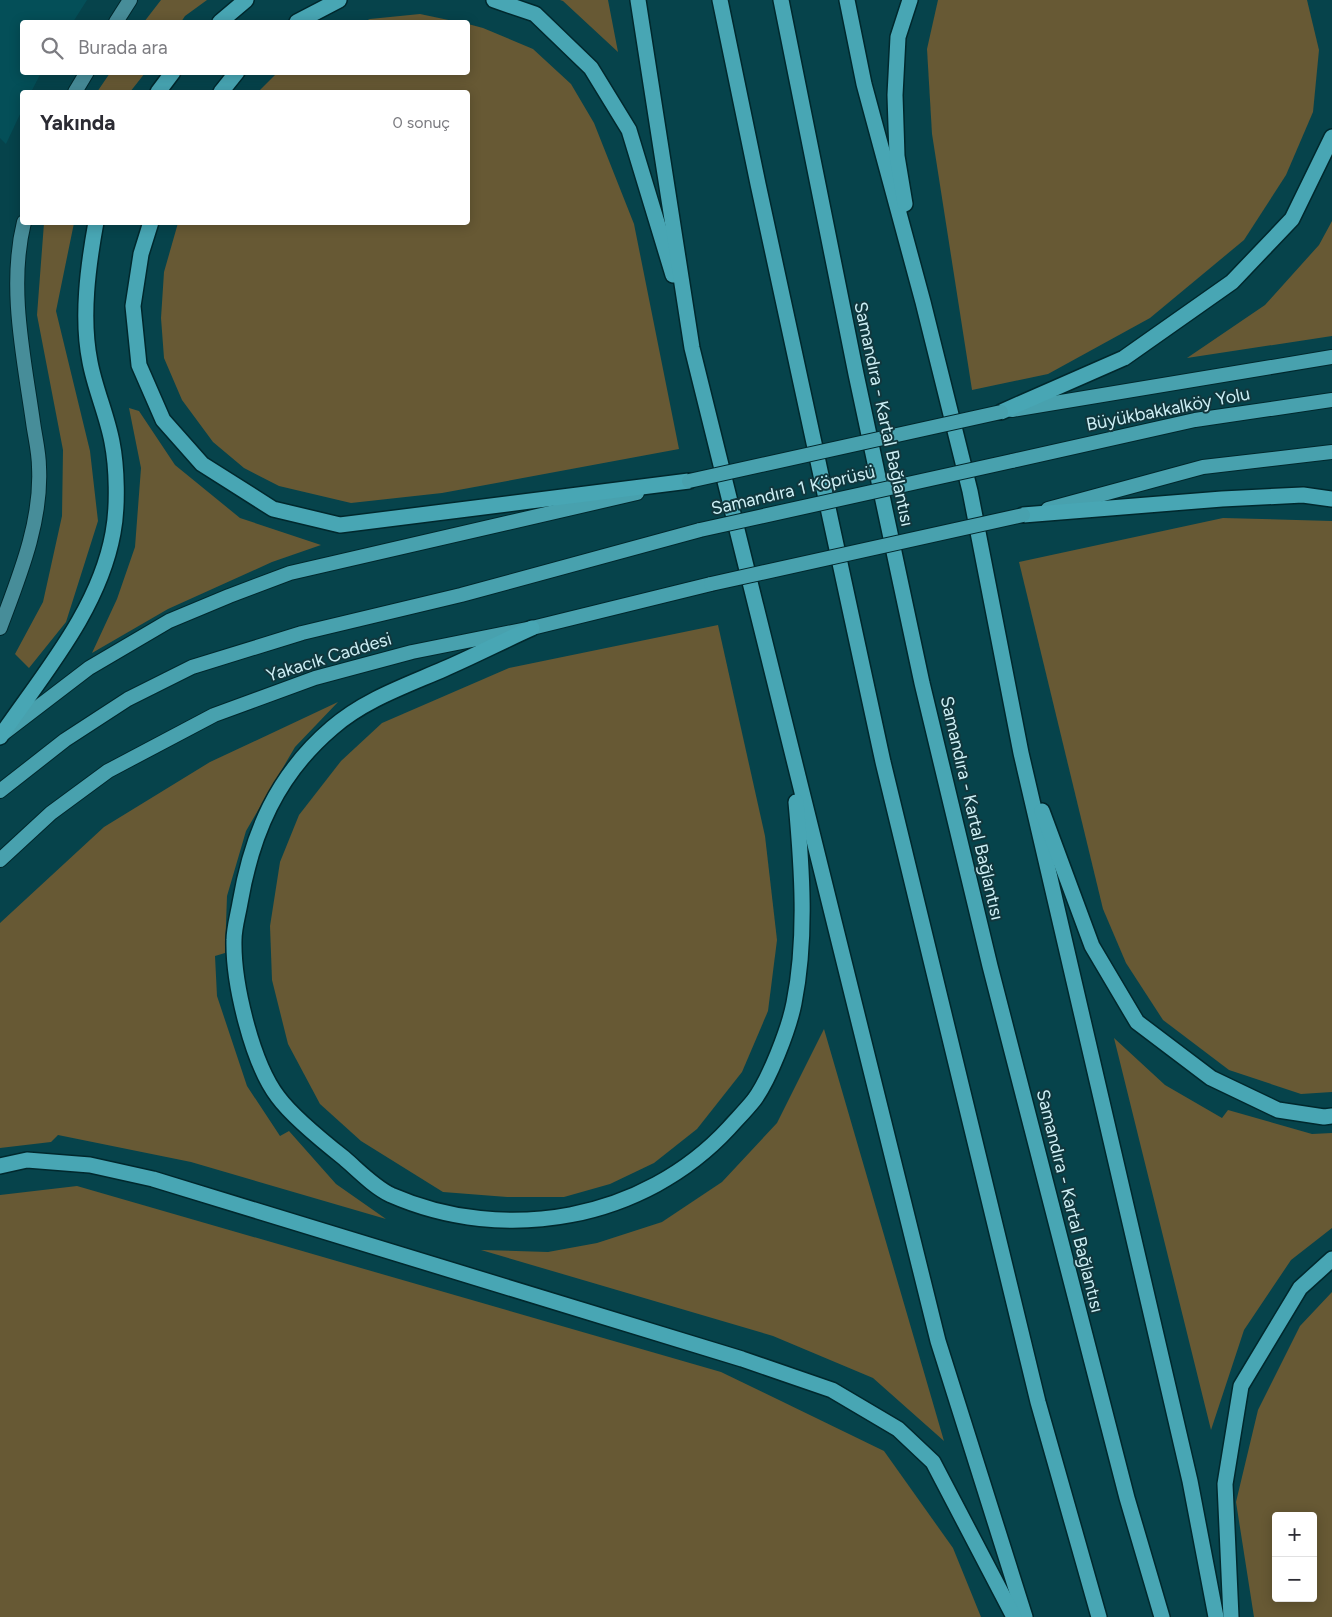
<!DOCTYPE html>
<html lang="tr">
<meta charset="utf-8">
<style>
:root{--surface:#fff;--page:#f7f7f7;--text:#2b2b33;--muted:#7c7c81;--line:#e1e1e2}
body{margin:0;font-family:Figtree,sans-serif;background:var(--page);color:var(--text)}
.controls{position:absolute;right:15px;bottom:15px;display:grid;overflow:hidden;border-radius:5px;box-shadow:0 2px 12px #0003}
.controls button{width:45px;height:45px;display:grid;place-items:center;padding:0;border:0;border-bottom:1px solid var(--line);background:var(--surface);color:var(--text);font:25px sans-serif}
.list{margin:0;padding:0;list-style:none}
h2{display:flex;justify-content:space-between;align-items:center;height:65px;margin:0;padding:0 20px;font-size:21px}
h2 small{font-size:16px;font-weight:400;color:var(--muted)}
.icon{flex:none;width:28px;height:28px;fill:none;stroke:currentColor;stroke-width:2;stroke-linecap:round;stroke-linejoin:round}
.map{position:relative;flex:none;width:1332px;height:1617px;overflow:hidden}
.search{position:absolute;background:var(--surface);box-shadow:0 2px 12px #0003;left:20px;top:20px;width:450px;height:55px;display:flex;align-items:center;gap:12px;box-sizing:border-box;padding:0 18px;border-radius:5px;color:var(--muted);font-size:19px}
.panel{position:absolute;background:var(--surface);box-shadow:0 2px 12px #0003;left:20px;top:90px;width:450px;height:135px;border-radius:5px}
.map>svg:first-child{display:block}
.built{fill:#044f58}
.green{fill:#675934;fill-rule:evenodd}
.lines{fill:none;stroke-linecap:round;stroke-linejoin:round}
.secondary-casing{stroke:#00282d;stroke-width:16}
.trunk-casing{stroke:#00282d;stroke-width:16}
.motorway-casing{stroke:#00282d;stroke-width:18}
.secondary{stroke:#478d99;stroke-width:14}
.trunk{stroke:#48a1ae;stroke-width:14}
.motorway{stroke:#48a6b4;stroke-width:15}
.trunk-bridge-casing{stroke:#00282d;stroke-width:16;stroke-linecap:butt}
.trunk-bridge{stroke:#48a1ae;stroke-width:14}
.labels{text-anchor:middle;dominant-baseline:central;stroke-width:4;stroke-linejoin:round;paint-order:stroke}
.street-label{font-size:18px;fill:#cdeff5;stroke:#11373d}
</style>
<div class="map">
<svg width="1332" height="1617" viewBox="0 0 1332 1617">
<rect width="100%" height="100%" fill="#06434b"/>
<path class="built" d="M 0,0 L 87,0 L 73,22 L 22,22 L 22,72 L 41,73 L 31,92 L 22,92 L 22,110 L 6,144 L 0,138 Z"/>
<g class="green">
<path d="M 161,0 L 207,0 L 185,16 L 181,22 L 144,22 Z"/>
<path d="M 560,0 L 608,0 L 618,52 L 563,1 Z"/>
<path d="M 938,0 L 1307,0 L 1319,50 L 1313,112 L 1286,175 L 1244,240 L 1150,318 L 1048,374 L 972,390 L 932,134 L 927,49 Z"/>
<path d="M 420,14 L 458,22 L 363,22 L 370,19 Z"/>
<path d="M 468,24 L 483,28 L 533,49 L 571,84 L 594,123 L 634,224 L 679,449 L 442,493 L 351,503 L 279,486 L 244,468 L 213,442 L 182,400 L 164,358 L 161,318 L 164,272 L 178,223 L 468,222 L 468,92 L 258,92 L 277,73 L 468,72 Z"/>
<path d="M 110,73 L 110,72 L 145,73 L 130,92 L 97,92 Z"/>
<path d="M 1332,221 L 1332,336 L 1187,358 L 1265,305 L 1319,245 Z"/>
<path d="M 44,223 L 74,223 L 56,311 L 90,451 L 98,521 L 66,622 L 29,668 L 15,654 L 43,602 L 62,516 L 63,450 L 37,315 Z"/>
<path d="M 129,408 L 139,411 L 175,465 L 240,518 L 321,545 L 272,562 L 168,609 L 92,653 L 117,599 L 135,547 L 141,468 Z"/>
<path d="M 1223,518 L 1332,521 L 1332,1092 L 1301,1094 L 1229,1070 L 1163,1020 L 1126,963 L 1103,909 L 1019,562 Z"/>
<path d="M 718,625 L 765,836 L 777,940 L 768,1011 L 742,1072 L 697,1129 L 654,1163 L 610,1184 L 564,1197 L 507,1197 L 443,1192 L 361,1141 L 320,1104 L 288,1044 L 272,980 L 270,926 L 280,862 L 299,815 L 341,761 L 382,723 L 509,668 Z"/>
<path d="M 338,702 L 295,747 L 246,831 L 227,896 L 225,953 L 215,956 L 217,996 L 247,1086 L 280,1136 L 289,1131 L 336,1184 L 386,1219 L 191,1162 L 58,1135 L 51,1142 L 0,1148 L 0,923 L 104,827 L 210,762 Z"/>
<path d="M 824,1029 L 944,1441 L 873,1378 L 773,1336 L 481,1250 L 548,1252 L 597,1243 L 662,1222 L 722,1182 L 777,1123 Z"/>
<path d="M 1114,1038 L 1165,1085 L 1222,1118 L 1228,1110 L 1312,1134 L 1332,1133 L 1332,1228 L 1291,1260 L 1244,1330 L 1211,1430 Z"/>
<path d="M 77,1186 L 721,1372 L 884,1451 L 953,1548 L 981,1617 L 0,1617 L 0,1195 Z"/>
<path d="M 1332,1292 L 1332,1617 L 1254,1617 L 1236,1502 L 1258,1410 L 1300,1326 ZM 1276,1516 L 1313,1516 L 1313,1598 L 1276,1598 Z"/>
</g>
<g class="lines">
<g class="secondary-casing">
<g id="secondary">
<path d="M 116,22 L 130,0"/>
<path d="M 75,92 L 87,72"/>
<path d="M 0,628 C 19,577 42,522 39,467 C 39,452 35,437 33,422 C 24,358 8,287 24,222"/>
</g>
</g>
<g class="trunk-casing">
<g id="trunk">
<path d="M 1012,410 L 1332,357"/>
<path d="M 1012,461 L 1195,420 L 1332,400"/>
<path d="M 1048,509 L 1203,467 L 1332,452"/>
<path d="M 4,733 L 89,668 L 169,621 L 229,596 L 290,573 L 637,493"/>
<path d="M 0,791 L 65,740 L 128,699 L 192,667 L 302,633 L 461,595 L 700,530"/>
<path d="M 0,860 L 51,813 L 108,771 L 214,715 L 315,678 L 412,652 L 532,628 L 711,584"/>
</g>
</g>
<g class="motorway-casing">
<g id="motorway">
<path d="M 494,0 L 535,14 L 591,68 L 629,130 L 673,275"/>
<path d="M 638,0 L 692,348 L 938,1341 L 1025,1617"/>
<path d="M 720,0 L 758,184 L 883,762 L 1038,1402 L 1099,1617"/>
<path d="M 781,0 L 856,374 L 922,683 L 990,966 L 1127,1498 L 1162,1617"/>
<path d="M 847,0 L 864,84 L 923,302 L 970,491 L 1021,753 L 1190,1481 L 1216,1617"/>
<path d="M 220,22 L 246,0"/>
<path d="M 297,22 L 339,0"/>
<path d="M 158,92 L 173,72"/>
<path d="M 221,92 L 237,72"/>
<path d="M 905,204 L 897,156 L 895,95 L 898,37 L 910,0"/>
<path d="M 151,222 L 141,254 L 133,306 L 139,365 L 163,420 L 202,464 L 273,509 L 340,525 L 689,481"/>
<path d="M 1001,412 L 1124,358 L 1232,282 L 1292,219 L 1332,137"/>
<path d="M 1023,515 L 1222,499 L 1303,495 L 1332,499"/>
<path d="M 532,628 C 503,641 474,656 444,669 C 405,686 364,700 332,728 C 277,775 252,833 240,903 C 238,915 234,928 234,940 C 233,983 252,1063 278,1097 C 292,1116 325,1143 344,1158 C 358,1170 374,1187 391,1195 C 505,1245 644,1220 729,1128 C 737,1119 746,1110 754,1100 C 769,1080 789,1029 794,1003 C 807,938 802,868 796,802"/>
<path d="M 0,737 C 43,674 99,610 113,533 C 118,507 117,467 112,442 C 107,415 95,389 90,362 C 81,318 88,266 96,222"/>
<path d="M 1042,811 L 1092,946 L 1137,1022 L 1211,1078 L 1278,1110 L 1324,1117 L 1332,1116"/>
<path d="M 0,1166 L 27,1160 L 90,1165 L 153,1179 L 742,1359 L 832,1390 L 898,1429 L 933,1462 L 1014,1617"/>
<path d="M 1231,1617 L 1225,1484 L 1241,1386 L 1300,1288 L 1332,1259"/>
</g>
</g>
<use href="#secondary" class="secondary"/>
<use href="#trunk" class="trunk"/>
<use href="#motorway" class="motorway"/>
<g class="trunk-bridge-casing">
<g id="trunk-bridge">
<path d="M 689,481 L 1001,412"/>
<path d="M 700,530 L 1012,461"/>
<path d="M 711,584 L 1023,515"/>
</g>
</g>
<use href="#trunk-bridge" class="trunk-bridge"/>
</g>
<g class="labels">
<g class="street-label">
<text transform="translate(1168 409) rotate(-11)">Büyükbakkalköy Yolu</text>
<text transform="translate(884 414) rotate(78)">Samandıra - Kartal Bağlantısı</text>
<text transform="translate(793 490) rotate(-13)">Samandıra 1 Köprüsü</text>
<text transform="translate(329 657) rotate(-17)">Yakacık Caddesi</text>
<text transform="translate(972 808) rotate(77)">Samandıra - Kartal Bağlantısı</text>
<text transform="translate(1070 1201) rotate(76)">Samandıra - Kartal Bağlantısı</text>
</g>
</g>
</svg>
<div class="controls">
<button>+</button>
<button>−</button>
</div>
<div class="search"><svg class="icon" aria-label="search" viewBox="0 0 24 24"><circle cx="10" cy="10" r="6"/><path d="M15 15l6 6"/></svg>Burada ara</div>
<section class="panel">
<h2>Yakında<small>0 sonuç</small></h2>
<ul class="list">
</ul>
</section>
</div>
